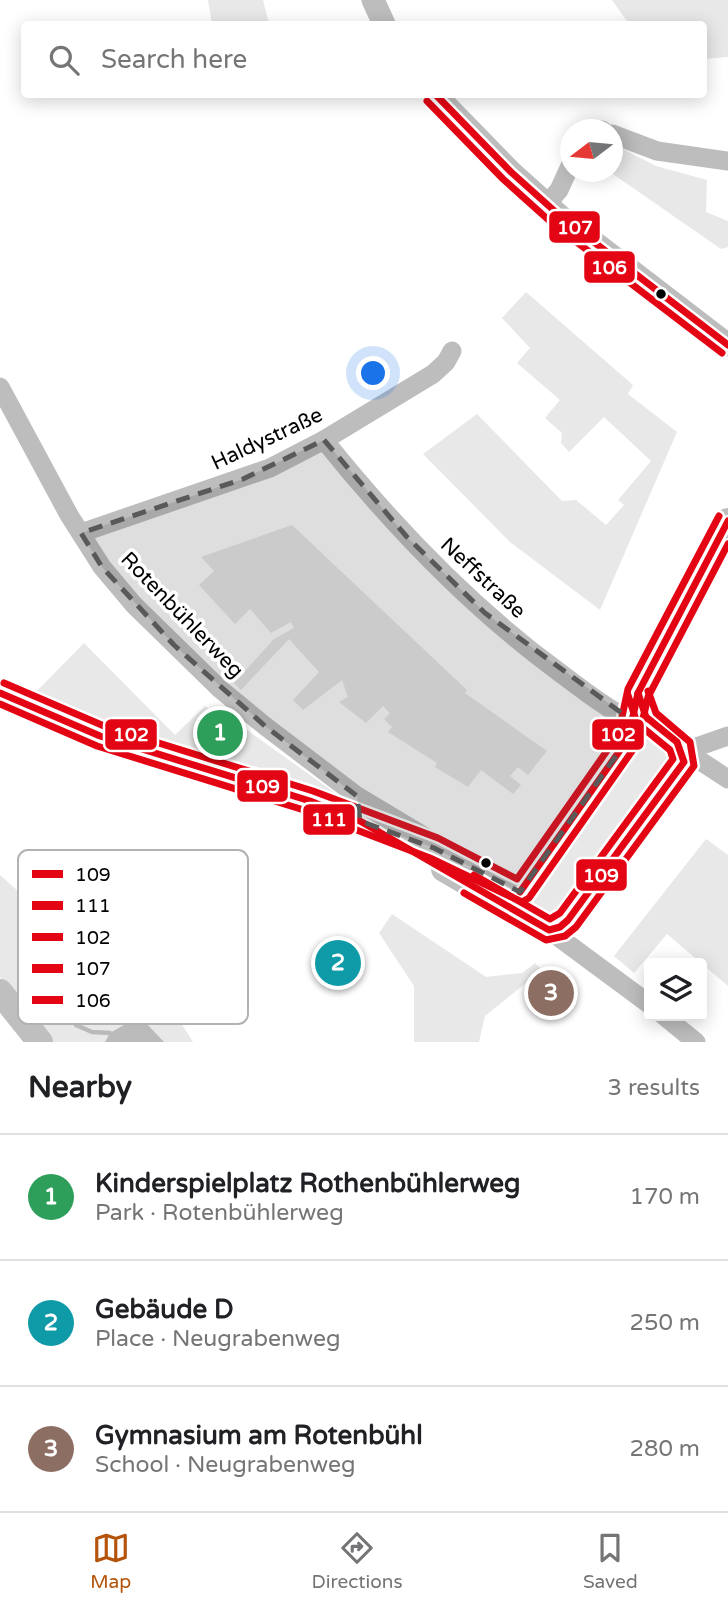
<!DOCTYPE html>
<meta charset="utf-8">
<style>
:root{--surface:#fff;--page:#f6f6f6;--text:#202124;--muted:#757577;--line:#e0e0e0;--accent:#b45309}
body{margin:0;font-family:"Varela Round",sans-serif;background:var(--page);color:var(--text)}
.controls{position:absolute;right:21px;bottom:21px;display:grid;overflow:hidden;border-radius:7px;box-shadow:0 4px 18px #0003}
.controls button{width:63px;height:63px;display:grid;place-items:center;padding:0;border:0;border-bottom:2px solid var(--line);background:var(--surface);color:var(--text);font:35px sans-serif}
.compass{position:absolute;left:560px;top:119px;width:63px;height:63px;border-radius:50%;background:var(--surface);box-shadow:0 4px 18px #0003;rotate:254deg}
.you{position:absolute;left:374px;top:374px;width:24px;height:24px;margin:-18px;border:5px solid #fff;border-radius:50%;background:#1a73e8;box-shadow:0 0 0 10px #1a73e833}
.badge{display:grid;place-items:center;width:46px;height:46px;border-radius:50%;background:var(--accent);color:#fff;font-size:23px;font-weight:700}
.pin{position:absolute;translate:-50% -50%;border:4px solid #fff;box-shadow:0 2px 7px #0006}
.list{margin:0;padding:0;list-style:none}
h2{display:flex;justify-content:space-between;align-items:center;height:91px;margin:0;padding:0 28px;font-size:30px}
h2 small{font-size:23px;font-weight:400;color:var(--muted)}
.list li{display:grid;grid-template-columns:46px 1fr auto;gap:21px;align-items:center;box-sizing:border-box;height:126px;padding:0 28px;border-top:2px solid var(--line)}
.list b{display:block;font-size:26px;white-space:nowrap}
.list p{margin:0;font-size:23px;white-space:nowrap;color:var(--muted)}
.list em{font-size:23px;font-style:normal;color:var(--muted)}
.icon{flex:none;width:38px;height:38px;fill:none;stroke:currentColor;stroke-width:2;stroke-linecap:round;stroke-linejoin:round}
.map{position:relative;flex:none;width:728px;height:1042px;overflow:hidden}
.search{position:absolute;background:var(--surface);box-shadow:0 4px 18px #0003;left:21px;right:21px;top:21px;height:77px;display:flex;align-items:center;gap:18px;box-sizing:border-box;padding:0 24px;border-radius:7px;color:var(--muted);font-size:26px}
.sheet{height:469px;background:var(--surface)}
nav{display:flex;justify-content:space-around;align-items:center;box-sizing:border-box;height:98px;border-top:2px solid var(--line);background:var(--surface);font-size:19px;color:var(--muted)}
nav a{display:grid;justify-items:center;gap:4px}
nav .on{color:var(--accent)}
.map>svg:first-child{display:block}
.green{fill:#e8e8e8}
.water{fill:#bababa}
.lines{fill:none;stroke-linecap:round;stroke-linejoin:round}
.stream{stroke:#bababa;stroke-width:4.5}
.minor{stroke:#bdbdbd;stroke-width:19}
.tertiary{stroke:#bdbdbd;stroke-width:23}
.secondary{stroke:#bfbfbf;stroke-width:26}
.bus-1-casing{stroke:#fff;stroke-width:12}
.bus-2-casing{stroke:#fff;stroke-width:12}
.bus-3-casing{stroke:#fff;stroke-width:12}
.bus-4-casing{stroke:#fff;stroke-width:12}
.bus-5-casing{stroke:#fff;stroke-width:12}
.bus-1{stroke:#e30513;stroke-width:7}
.bus-2{stroke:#e30513;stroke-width:7}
.bus-3{stroke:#e30513;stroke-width:7}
.bus-4{stroke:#e30513;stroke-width:7}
.bus-5{stroke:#e30513;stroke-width:7}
.marked{fill:#595959;fill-opacity:0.2;stroke:#595959;stroke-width:5;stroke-dasharray:14 9;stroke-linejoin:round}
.bus-dot{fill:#000;stroke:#fff;stroke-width:2.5}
.labels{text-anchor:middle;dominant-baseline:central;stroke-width:7;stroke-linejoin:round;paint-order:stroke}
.street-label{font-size:21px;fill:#000;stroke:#fff}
.key{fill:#fff;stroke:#b2b2b2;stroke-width:2}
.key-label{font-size:19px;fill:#000}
.line-badge{stroke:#fff;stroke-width:2.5}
.badge-label{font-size:19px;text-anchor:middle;font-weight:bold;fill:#fff}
</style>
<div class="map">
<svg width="728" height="1042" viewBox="0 0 728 1042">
<rect width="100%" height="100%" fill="#fff"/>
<g class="green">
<path d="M 208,0 L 263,0 L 269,24 L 212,24 Z"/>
<path d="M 612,0 L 728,0 L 728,57 L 704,59 L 704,24 L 629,24 Z"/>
<path d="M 613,144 L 656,166 L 707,180 L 706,212 L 728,221 L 728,247 L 721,249 L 610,172 L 612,172 Z"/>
<path d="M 526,292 L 633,385 L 628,394 L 677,432 L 600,610 L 510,542 L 423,454 L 477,414 L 562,501 L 576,500 L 606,525 L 624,505 L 618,500 L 651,461 L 604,417 L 569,452 L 561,443 L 562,433 L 545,418 L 560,400 L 517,363 L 530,348 L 502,318 Z"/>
<path d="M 292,525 L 467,690 L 465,693 L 547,751 L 528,775 L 518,767 L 510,776 L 521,785 L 513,794 L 481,770 L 468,787 L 435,767 L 437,763 L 388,732 L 392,727 L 384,719 L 390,713 L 383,706 L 366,723 L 339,702 L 348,697 L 342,680 L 303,710 L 293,700 L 319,672 L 289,639 L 241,690 L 234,683 L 274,639 L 294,628 L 291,622 L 271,633 L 250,609 L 235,624 L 199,585 L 214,571 L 201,557 Z"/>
<path d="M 84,643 L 175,735 L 205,706 L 242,736 L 247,730 L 345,800 L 123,727 L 36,692 Z"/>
<path d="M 647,735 L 676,757 L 565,913 L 551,917 L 532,908 L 529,896 L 641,736 Z"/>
<path d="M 706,839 L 728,855 L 728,986 L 667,934 L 634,973 L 614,956 Z"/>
<path d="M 0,875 L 74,941 L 137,975 L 167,1001 L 193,1042 L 50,1042 L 0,977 Z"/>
<path d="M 392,914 L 486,977 L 522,973 L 535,963 L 542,970 L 485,1016 L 479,1042 L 414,1042 L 414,986 L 379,933 Z"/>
</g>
<path class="water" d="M 131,1021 L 145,1022 L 164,1042 L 105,1042 L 110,1033 Z"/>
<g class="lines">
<path class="stream" d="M 76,1025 L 92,1032 L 110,1033 L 118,1042"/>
<g class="minor">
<path d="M 590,130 L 602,130"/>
<path d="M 612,134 L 657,151 L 728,161"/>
<path d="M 546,205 L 559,190 L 570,166"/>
<path d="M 0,387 L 69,515 L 102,567 L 134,605 L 220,689 L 265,726 L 357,796 L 427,838"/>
<path d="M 324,440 C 393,526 469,606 559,672 C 583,690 607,709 634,722"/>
<path d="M 81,533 L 270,468 L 324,440 L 433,374 L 446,362 L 452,351"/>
<path d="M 685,751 L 728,779"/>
<path d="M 685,751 L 728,736"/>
<path d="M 549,930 L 649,1004"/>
<path d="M 664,1016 L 696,1042"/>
</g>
<g class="tertiary">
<path d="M 373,0 L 384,24"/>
<path d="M 435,94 L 511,172 L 560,216 L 728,345"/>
</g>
<g class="secondary">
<path d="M 0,693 L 100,736 L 310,801 L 434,848 L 520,892"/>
<path d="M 444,869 L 549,930 L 560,927 L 684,762 C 686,738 662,736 648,720 C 642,713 640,702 638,693"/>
<path d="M 512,905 L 628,739 L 638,693 L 728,521"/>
<path d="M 0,992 L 40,1042"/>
</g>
<g class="bus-1-casing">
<g id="bus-1">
<path d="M 0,693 L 100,736 L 310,801 L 360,821 L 549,930 L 560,927 L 568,920 L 684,762 L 677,742 L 646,717 L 638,693"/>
<path d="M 520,892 L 628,739 L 638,693 L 728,521"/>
</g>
</g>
<g class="bus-2-casing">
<g id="bus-2">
<path d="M 0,704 L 97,746 L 307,811 L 430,858 L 522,902 L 529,898 L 637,744 L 648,697 L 728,544"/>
<path d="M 464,893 L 546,940 L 565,936 L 576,927 L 694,766 L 690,742 L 656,713 L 648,691"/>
</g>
</g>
<g class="bus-3-casing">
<g id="bus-3">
<path d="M 4,683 L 104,726 L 313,791 L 438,838 L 517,879 L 618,735 L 628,689 L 719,516"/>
<path d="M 474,875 L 550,919 L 560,913 L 673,759 L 670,750 L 637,723 L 628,695"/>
</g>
</g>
<g class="bus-4-casing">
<path id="bus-4" d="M 435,94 L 511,172 L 560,216 L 728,345"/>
</g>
<g class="bus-5-casing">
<path id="bus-5" d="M 427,101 L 503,179 L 553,224 L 722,353"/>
</g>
<use href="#bus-1" class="bus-1"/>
<use href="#bus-2" class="bus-2"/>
<use href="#bus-3" class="bus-3"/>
<use href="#bus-4" class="bus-4"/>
<use href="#bus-5" class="bus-5"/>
</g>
<path class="marked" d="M 324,440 L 407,537 L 485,613 L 634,722 L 628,739 L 520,892 L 434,848 L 360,821 L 357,796 L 265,726 L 174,645 L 102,567 L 81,533 L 243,479 Z"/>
<g class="bus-dot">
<circle cx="661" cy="294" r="6"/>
<circle cx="486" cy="863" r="6"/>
</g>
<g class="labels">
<g class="street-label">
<text transform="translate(267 439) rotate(-25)">Haldystraße</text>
<text transform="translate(483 578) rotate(43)">Neffstraße</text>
<text transform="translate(182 615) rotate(46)">Rotenbühlerweg</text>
</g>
</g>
<rect x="18" y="850" width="230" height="174" rx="10" class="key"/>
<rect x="32" y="870" width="31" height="8" fill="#e30513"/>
<rect x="32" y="901" width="31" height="9" fill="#e30513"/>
<rect x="32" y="933" width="31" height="8" fill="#e30513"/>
<rect x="32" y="964" width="31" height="9" fill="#e30513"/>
<rect x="32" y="996" width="31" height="8" fill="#e30513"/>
<g class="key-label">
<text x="75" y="881">109</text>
<text x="75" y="912">111</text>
<text x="75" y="944">102</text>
<text x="75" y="975">107</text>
<text x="75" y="1007">106</text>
</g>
<g class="line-badge">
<rect x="548" y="210" width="53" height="34" rx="7" fill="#e30513"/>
<rect x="583" y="250" width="53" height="34" rx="7" fill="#e30513"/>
<rect x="104" y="718" width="54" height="33" rx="7" fill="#e30513"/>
<rect x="591" y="718" width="54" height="33" rx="7" fill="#e30513"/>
<rect x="236" y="769" width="53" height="34" rx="7" fill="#e30513"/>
<rect x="302" y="803" width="54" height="33" rx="7" fill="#e30513"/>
<rect x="575" y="858" width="53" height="34" rx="7" fill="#e30513"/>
</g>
<g class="badge-label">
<text x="575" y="234">107</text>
<text x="609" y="274">106</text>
<text x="131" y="741">102</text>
<text x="618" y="741">102</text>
<text x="262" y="793">109</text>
<text x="329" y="826">111</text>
<text x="601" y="882">109</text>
</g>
</svg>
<div class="controls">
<button><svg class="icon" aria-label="layers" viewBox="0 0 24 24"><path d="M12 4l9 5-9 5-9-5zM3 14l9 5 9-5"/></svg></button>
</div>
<svg class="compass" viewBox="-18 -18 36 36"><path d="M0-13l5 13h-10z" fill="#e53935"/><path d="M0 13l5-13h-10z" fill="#757577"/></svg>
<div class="you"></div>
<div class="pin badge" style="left:220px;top:733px;background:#2e9e5b">1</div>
<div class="pin badge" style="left:338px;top:963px;background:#0f9aa8">2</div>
<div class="pin badge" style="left:551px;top:993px;background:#8d6e63">3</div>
<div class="search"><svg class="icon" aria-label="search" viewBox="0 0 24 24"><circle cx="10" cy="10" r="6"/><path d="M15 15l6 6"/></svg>Search here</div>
</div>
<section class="sheet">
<h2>Nearby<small>3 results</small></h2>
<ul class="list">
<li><span class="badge" style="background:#2e9e5b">1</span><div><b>Kinderspielplatz Rothenbühlerweg</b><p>Park · Rotenbühlerweg</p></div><em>170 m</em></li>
<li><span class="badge" style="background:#0f9aa8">2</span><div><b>Gebäude D</b><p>Place · Neugrabenweg</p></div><em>250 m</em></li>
<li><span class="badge" style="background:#8d6e63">3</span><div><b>Gymnasium am Rotenbühl</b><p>School · Neugrabenweg</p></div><em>280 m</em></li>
</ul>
</section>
<nav>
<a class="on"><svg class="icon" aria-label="map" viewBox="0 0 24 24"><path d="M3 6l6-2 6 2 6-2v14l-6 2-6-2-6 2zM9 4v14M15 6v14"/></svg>Map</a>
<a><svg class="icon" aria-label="directions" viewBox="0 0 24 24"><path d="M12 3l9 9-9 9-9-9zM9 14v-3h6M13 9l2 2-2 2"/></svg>Directions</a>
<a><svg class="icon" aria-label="saved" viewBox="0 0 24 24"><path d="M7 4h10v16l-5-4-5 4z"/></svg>Saved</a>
</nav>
